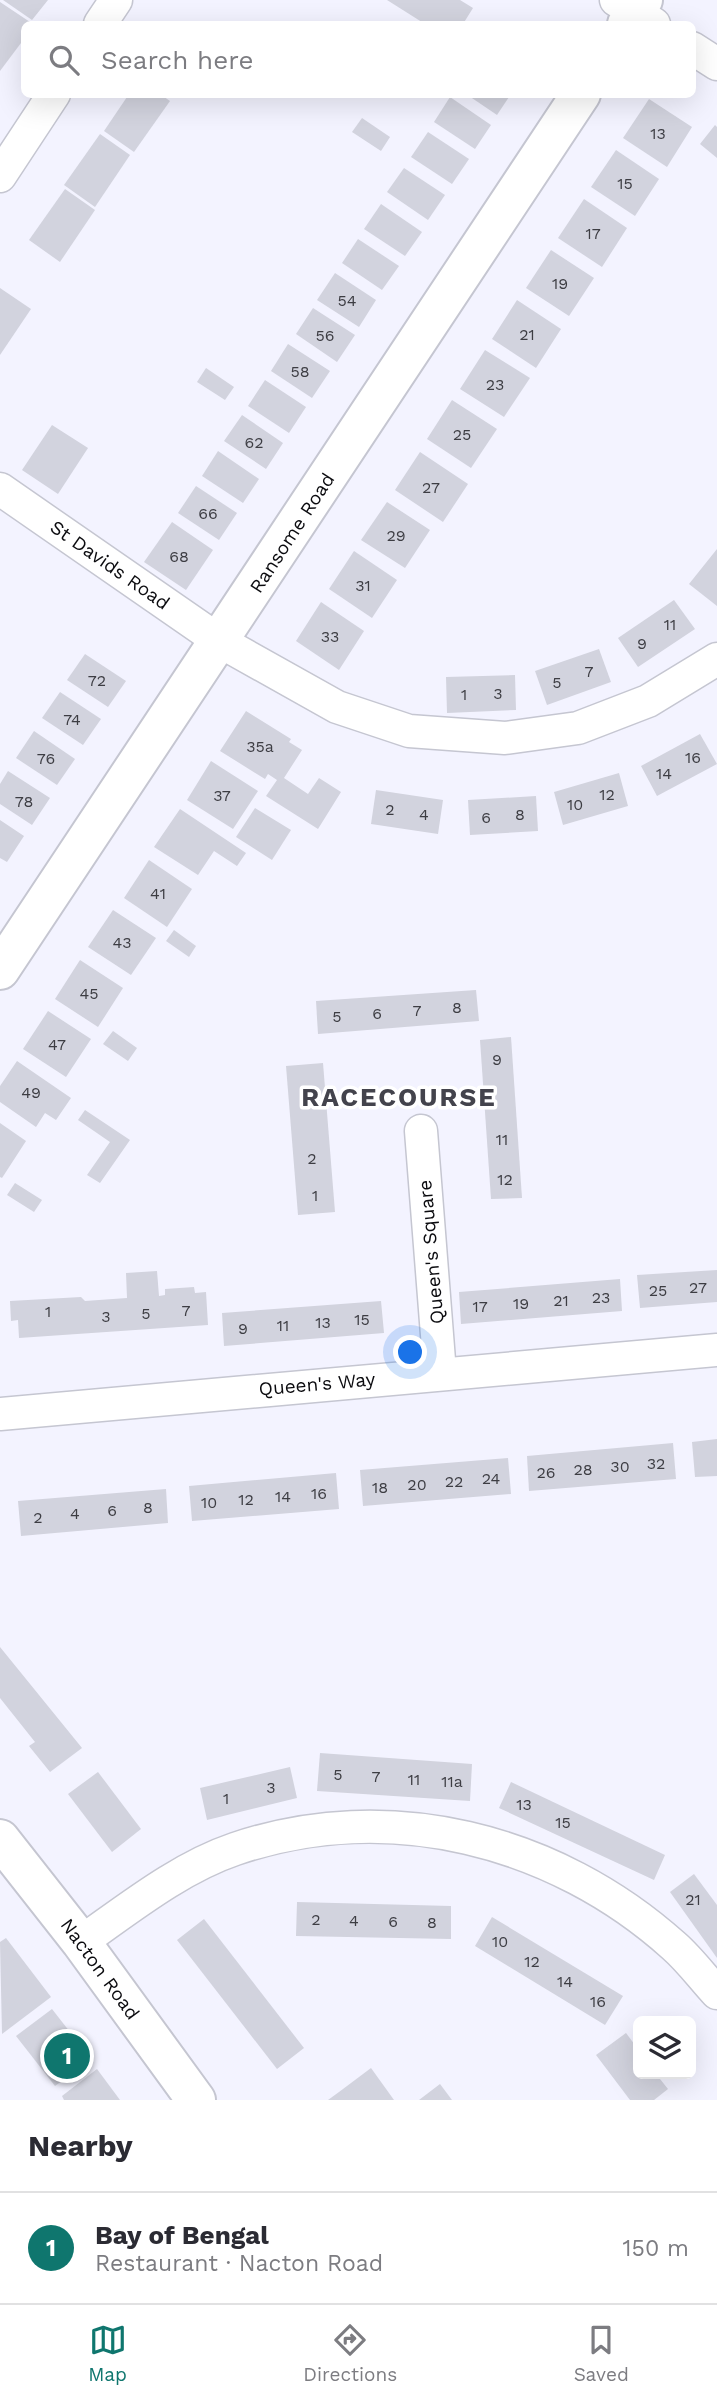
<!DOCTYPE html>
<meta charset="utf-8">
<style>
:root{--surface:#fff;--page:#f2f2f3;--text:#2b2b33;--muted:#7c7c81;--line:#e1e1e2;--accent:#0f766e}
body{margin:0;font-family:"Work Sans",sans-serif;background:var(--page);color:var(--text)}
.controls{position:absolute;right:21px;bottom:21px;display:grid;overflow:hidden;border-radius:10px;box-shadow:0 7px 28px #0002}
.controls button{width:63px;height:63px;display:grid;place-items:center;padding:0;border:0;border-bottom:2px solid var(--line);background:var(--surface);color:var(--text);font:35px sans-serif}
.you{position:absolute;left:411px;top:1353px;width:24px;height:24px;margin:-18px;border:5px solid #fff;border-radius:50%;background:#1a73e8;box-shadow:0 0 0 10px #1a73e833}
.badge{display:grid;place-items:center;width:46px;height:46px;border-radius:50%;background:var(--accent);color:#fff;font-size:23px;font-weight:700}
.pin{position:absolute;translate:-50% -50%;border:4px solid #fff;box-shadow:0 2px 7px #0006}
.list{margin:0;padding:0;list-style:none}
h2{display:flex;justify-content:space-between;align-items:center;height:91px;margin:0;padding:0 28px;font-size:30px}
h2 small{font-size:23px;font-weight:400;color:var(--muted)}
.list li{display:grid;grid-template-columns:46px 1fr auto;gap:21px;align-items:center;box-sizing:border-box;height:112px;padding:0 28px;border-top:2px solid var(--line)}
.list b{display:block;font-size:26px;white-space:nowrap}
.list p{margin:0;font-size:23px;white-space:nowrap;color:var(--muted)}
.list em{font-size:23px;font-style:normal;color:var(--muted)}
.icon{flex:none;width:38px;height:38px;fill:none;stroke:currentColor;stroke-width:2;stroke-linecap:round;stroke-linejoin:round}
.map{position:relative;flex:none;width:717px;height:2100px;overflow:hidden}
.search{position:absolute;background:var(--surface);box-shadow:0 7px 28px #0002;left:21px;right:21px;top:21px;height:77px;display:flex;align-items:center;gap:18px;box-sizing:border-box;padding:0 24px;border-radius:10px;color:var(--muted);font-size:26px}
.sheet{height:203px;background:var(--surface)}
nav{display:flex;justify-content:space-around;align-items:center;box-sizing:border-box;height:98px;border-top:2px solid var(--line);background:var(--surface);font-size:19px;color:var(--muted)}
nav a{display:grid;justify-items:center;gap:4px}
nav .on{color:var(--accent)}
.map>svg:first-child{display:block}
.building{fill:#d2d3de}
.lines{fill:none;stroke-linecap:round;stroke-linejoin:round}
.minor-casing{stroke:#c5c6d1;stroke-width:35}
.tertiary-casing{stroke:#c5c6d1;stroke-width:42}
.minor{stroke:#fff;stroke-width:32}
.tertiary{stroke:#fff;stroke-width:38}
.labels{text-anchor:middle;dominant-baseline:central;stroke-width:7;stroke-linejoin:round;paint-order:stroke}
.number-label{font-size:16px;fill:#3d3d43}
.street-label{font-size:19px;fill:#0b0b0f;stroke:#fff}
.district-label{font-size:26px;font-weight:bold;letter-spacing:2px;fill:#43434c;stroke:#fff}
</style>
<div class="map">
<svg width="717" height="2100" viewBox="0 0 717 2100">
<rect width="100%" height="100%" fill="#f3f3ff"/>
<g class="building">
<path d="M 3,0 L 48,0 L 32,20 Z"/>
<path d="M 387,0 L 460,0 L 473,8 L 463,24 L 425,24 Z"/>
<path d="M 0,2 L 33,24 L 24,24 L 24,39 L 0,71 Z"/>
<path d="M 129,94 L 160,94 L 170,101 L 134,152 L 104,131 Z"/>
<path d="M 466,94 L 511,94 L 497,115 Z"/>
<path d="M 450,97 L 491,125 L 475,149 L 434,122 Z"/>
<path d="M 649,99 L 692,127 L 667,167 L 623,138 Z"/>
<path d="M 362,118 L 390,137 L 381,151 L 352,132 Z"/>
<path d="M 715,125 L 717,127 L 717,158 L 700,144 Z"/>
<path d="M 428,132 L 469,159 L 452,184 L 411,157 Z"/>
<path d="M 100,134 L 130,155 L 95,207 L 64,185 Z"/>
<path d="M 616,150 L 659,179 L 635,216 L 591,187 Z"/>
<path d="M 404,168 L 445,195 L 428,220 L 387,192 Z"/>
<path d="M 65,189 L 95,210 L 60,262 L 29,240 Z"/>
<path d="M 584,199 L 627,228 L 602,267 L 558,238 Z"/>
<path d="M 381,204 L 422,232 L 405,256 L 364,229 Z"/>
<path d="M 358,239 L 399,266 L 382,290 L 342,263 Z"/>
<path d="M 551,250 L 594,278 L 569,316 L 526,288 Z"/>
<path d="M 335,273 L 376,300 L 359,327 L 317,300 Z"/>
<path d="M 0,288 L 31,309 L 0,355 Z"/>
<path d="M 517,300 L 561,329 L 536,368 L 492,339 Z"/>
<path d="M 313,308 L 355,335 L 337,362 L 296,334 Z"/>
<path d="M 288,344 L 330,371 L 312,398 L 271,371 Z"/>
<path d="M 485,350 L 530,378 L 504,417 L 460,389 Z"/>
<path d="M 206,368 L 234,387 L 225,400 L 197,382 Z"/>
<path d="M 265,380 L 306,407 L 289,433 L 248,406 Z"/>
<path d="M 452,400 L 497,429 L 471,468 L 427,439 Z"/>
<path d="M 242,415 L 283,443 L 266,469 L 224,441 Z"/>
<path d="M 52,425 L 88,448 L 58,494 L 22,470 Z"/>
<path d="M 218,451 L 259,479 L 243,503 L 202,476 Z"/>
<path d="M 420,452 L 468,484 L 443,522 L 395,490 Z"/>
<path d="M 196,486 L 237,513 L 219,540 L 178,513 Z"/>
<path d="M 387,502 L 430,530 L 405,568 L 361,540 Z"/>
<path d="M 172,522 L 213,550 L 186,590 L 144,562 Z"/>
<path d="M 717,549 L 717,606 L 689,584 Z"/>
<path d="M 354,551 L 397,580 L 372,618 L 329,589 Z"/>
<path d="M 674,600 L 695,629 L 638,667 L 618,638 Z"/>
<path d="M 321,602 L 364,631 L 339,670 L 296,641 Z"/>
<path d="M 599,649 L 611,682 L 547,705 L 535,671 Z"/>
<path d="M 85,654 L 126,681 L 108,707 L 67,680 Z"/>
<path d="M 515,675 L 516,710 L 447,713 L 446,677 Z"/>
<path d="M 60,692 L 101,719 L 83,745 L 42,718 Z"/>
<path d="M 246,711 L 291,739 L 289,742 L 302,750 L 284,778 L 308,794 L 319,778 L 341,792 L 318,829 L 266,796 L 277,780 L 268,774 L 265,779 L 220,751 Z"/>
<path d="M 34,731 L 75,759 L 57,785 L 16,758 Z"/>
<path d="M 700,734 L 717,764 L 657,796 L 641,766 Z"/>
<path d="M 211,761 L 258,791 L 233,829 L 187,800 Z"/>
<path d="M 8,771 L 50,798 L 32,825 L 0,804 L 0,784 Z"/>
<path d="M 619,773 L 628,806 L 563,825 L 554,792 Z"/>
<path d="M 376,790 L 443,800 L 438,834 L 371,824 Z"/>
<path d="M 536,796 L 538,831 L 470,835 L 468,800 Z"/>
<path d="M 255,808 L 291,830 L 272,860 L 236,837 Z"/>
<path d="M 180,809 L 246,853 L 237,866 L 214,851 L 198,875 L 154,847 Z"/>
<path d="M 0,820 L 24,836 L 7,862 L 0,858 Z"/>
<path d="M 149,860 L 192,889 L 167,927 L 124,898 Z"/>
<path d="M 113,910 L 156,938 L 131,975 L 88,947 Z"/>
<path d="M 174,930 L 196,946 L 189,957 L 166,941 Z"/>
<path d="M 80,960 L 123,988 L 98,1027 L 55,999 Z"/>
<path d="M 476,990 L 479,1021 L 318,1034 L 316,1001 Z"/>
<path d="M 48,1011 L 91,1039 L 66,1077 L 23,1049 Z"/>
<path d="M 113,1031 L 137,1048 L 128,1061 L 103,1044 Z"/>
<path d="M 511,1037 L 522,1198 L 491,1199 L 480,1040 Z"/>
<path d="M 17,1061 L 71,1098 L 56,1120 L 45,1113 L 36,1127 L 0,1102 L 0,1086 Z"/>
<path d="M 323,1063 L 335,1212 L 298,1215 L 286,1066 Z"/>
<path d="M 85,1110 L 130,1140 L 100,1183 L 87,1175 L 110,1142 L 78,1120 Z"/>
<path d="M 0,1123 L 26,1141 L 2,1178 L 0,1177 Z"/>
<path d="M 15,1183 L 42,1200 L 34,1212 L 7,1195 Z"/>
<path d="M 717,1270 L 717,1302 L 640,1308 L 637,1275 Z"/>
<path d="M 157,1271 L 159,1296 L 165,1295 L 165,1289 L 194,1287 L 195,1293 L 206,1292 L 208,1325 L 19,1338 L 18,1320 L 11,1321 L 10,1301 L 81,1297 L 85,1301 L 127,1298 L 126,1273 Z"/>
<path d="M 620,1279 L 622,1311 L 461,1324 L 459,1292 Z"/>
<path d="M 381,1301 L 384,1333 L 224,1346 L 222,1313 Z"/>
<path d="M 717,1439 L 717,1476 L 695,1477 L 692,1442 Z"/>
<path d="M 673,1443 L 676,1479 L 529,1491 L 527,1456 Z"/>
<path d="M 508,1458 L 511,1494 L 363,1506 L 360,1470 Z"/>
<path d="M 336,1473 L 339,1509 L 192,1521 L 189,1486 Z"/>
<path d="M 166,1489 L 168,1523 L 21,1536 L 18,1501 Z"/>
<path d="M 0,1647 L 82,1748 L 50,1772 L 29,1746 L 35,1742 L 0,1698 Z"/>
<path d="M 320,1753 L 472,1764 L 470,1801 L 317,1791 Z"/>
<path d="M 290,1767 L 297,1798 L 207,1820 L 200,1788 Z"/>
<path d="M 98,1772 L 141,1829 L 112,1852 L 68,1794 Z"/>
<path d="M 511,1782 L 665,1855 L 654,1880 L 499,1808 Z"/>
<path d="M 694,1874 L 717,1905 L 717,1958 L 670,1892 Z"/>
<path d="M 297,1902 L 451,1906 L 451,1939 L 296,1936 Z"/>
<path d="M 492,1917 L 623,1996 L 605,2025 L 475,1946 Z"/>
<path d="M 204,1919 L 304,2048 L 277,2069 L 177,1940 Z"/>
<path d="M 6,1938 L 51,1997 L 2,2034 L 0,1942 Z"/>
<path d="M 52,2009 L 91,2059 L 55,2086 L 16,2036 Z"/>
<path d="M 626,2033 L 638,2049 L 638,2074 L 656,2074 L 668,2089 L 654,2100 L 630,2100 L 596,2055 Z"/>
<path d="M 371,2068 L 394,2100 L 328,2100 L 339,2092 Z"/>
<path d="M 97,2069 L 120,2100 L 64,2100 L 62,2096 Z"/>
<path d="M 440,2084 L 452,2100 L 419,2100 Z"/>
</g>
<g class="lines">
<g class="minor-casing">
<g id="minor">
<path d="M 616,0 L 654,24"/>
<path d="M 100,24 L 116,0"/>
<path d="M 692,48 L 717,64"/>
<path d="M 0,176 L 54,94"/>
<path d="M 0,489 L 221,642 L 337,707 L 409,731 L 505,738 L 578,728 L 648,701 L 717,659"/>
<path d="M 421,1131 L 440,1373"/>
<path d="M 0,1414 L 717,1350"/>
<path d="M 81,1942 C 128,1909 179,1868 235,1849 C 388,1797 555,1839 674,1946 C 690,1960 703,1978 717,1993"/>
</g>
</g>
<g class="tertiary-casing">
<g id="tertiary">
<path d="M 627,24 L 643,0"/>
<path d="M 0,970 L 581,94"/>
<path d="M 0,1839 L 81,1942 L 196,2100"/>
</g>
</g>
<use href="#minor" class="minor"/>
<use href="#tertiary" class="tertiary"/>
</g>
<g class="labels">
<g class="number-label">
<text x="658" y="133">13</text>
<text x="625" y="183">15</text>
<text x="593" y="233">17</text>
<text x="560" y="283">19</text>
<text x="347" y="300">54</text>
<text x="527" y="334">21</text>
<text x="325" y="335">56</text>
<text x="300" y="371">58</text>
<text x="495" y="384">23</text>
<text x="462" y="434">25</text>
<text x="254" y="442">62</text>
<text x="431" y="487">27</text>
<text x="208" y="513">66</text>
<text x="396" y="535">29</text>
<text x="179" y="556">68</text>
<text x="363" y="585">31</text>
<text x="670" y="624">11</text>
<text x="330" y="636">33</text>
<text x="642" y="643">9</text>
<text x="589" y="671">7</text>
<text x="97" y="680">72</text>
<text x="557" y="682">5</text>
<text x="498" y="693">3</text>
<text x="464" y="694">1</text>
<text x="72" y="719">74</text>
<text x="260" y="746">35a</text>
<text x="693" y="757">16</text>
<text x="46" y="758">76</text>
<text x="664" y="773">14</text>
<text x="607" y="794">12</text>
<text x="222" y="795">37</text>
<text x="24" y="801">78</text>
<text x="575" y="804">10</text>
<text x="390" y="809">2</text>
<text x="424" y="814">4</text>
<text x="520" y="814">8</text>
<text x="486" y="817">6</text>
<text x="158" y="893">41</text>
<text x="122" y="942">43</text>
<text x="89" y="993">45</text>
<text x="457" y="1007">8</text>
<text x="417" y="1010">7</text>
<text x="377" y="1013">6</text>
<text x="337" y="1016">5</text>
<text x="57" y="1044">47</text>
<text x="497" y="1059">9</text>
<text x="31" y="1092">49</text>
<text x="502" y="1139">11</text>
<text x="312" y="1158">2</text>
<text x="505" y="1179">12</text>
<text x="315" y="1195">1</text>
<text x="698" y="1287">27</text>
<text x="658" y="1290">25</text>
<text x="601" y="1297">23</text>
<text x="561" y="1300">21</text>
<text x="521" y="1303">19</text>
<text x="480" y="1306">17</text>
<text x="186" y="1310">7</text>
<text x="48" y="1311">1</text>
<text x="146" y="1313">5</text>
<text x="106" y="1316">3</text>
<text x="362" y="1319">15</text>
<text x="323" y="1322">13</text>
<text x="283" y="1325">11</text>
<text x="243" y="1328">9</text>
<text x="656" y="1463">32</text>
<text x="620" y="1466">30</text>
<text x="583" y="1469">28</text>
<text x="546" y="1472">26</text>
<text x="491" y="1478">24</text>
<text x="454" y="1481">22</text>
<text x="417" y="1484">20</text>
<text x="380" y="1487">18</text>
<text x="319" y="1493">16</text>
<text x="283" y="1496">14</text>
<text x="246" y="1499">12</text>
<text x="209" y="1502">10</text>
<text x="148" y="1507">8</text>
<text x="112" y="1510">6</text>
<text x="75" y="1513">4</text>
<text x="38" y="1517">2</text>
<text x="338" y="1774">5</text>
<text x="376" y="1776">7</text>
<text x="414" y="1779">11</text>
<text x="452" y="1781">11a</text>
<text x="271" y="1787">3</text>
<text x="226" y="1798">1</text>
<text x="524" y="1804">13</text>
<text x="563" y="1822">15</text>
<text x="693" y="1899">21</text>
<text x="316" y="1919">2</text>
<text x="354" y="1920">4</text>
<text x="393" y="1921">6</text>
<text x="432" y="1922">8</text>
<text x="500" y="1941">10</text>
<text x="532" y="1961">12</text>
<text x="565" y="1981">14</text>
<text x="598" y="2001">16</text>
</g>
<g class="street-label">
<text transform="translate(292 533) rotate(-57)">Ransome Road</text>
<text transform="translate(110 565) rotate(35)">St Davids Road</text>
<text transform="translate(431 1252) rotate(-95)">Queen's Square</text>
<text transform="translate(317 1384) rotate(-5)">Queen's Way</text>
<text transform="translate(100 1969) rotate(54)">Nacton Road</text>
</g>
<g class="district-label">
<text x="399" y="1097">RACECOURSE</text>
</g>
</g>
</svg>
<div class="controls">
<button><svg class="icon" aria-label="layers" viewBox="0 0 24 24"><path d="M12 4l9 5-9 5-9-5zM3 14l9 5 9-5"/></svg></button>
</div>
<div class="you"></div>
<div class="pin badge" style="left:67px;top:2056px">1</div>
<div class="search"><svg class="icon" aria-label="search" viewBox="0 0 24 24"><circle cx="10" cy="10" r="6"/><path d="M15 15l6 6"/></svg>Search here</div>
</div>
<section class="sheet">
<h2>Nearby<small></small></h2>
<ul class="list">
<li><span class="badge">1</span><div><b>Bay of Bengal</b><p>Restaurant · Nacton Road</p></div><em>150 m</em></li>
</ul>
</section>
<nav>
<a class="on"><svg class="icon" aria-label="map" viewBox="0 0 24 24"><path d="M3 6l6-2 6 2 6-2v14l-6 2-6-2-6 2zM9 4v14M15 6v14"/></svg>Map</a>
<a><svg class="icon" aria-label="directions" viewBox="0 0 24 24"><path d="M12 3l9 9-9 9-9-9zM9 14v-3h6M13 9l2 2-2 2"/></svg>Directions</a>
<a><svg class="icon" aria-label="saved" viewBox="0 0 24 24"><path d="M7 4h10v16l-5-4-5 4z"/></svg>Saved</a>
</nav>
